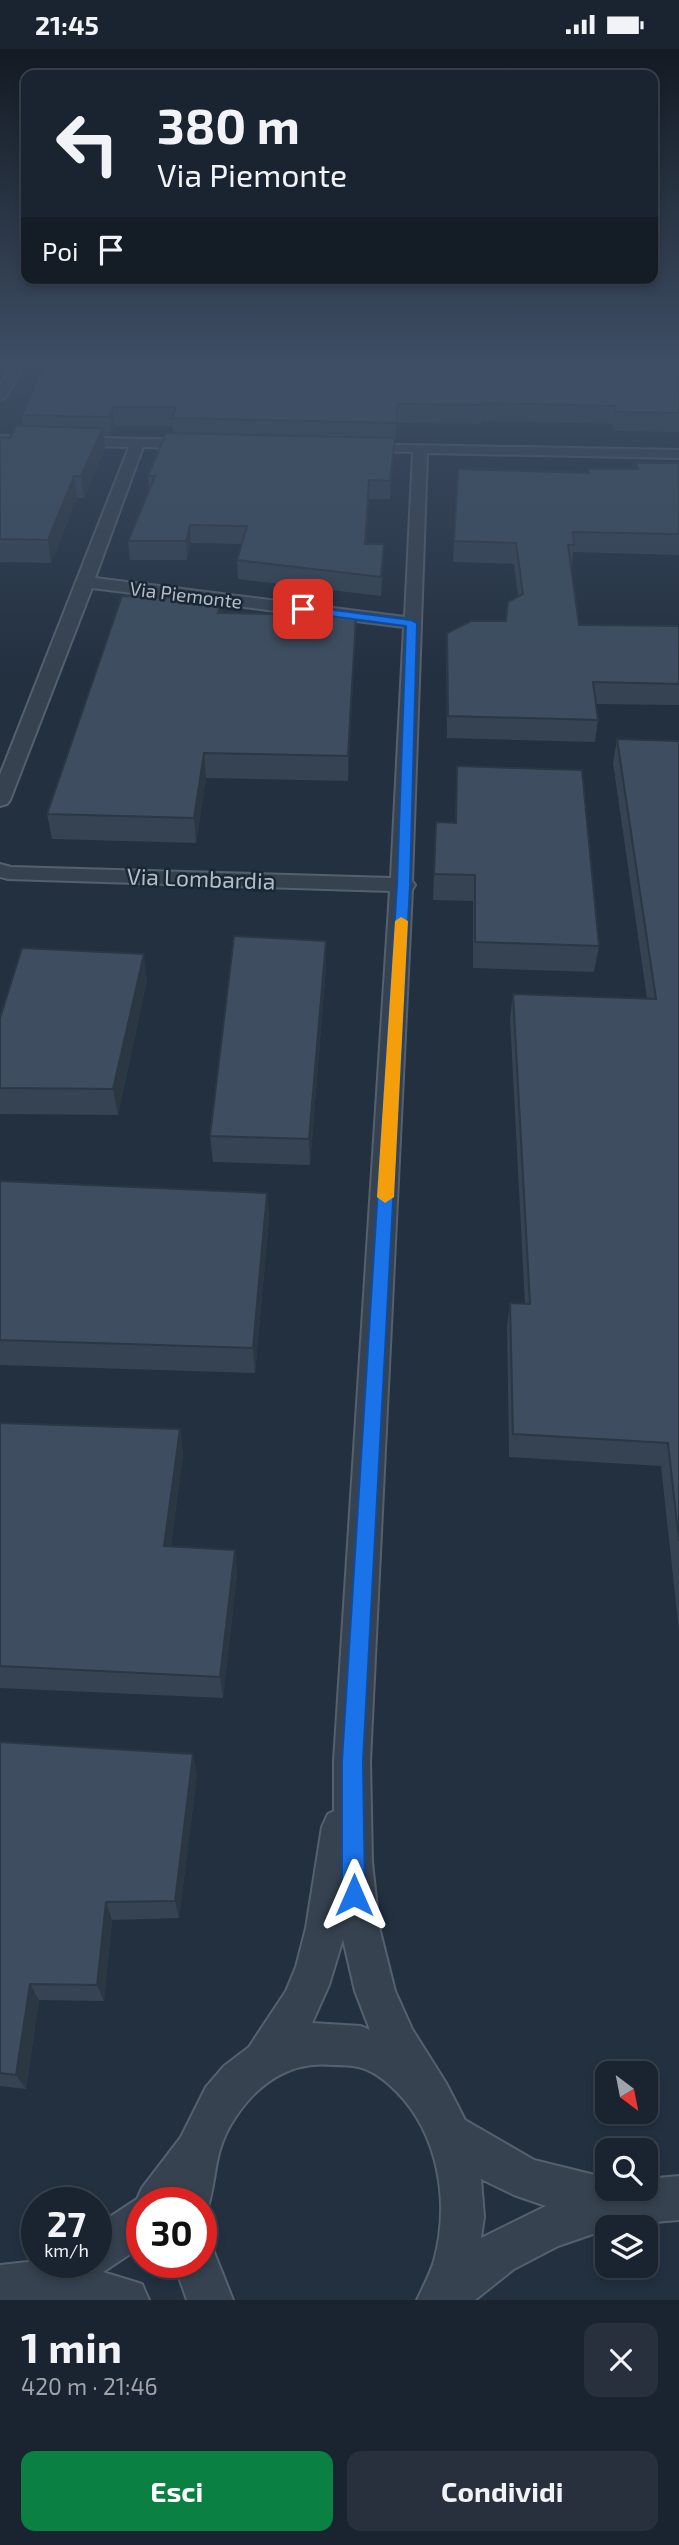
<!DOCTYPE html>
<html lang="it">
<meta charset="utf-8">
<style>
:root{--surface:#1a2430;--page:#27303c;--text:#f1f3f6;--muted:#9fa4ab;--line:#38414c;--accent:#0b8043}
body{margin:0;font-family:"Exo 2",sans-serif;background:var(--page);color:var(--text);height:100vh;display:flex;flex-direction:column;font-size:26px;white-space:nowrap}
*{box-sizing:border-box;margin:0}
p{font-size:23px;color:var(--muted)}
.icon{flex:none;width:38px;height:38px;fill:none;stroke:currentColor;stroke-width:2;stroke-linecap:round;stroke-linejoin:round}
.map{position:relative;height:2251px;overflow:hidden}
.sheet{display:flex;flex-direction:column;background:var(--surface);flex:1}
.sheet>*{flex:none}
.guide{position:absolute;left:21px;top:21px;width:637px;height:214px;border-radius:14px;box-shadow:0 4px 10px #0003,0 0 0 2px var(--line);background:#1a2430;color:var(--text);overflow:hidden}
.needle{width:46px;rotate:148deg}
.fabs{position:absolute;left:595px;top:2012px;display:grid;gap:14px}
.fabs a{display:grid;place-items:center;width:63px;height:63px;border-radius:14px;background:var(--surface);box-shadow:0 4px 10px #0003,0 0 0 2px var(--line);font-size:35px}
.speed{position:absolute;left:21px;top:2138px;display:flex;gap:14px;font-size:35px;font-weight:700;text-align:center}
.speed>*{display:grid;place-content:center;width:91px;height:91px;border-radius:50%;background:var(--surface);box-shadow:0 4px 10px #0003,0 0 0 2px var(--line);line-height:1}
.speed small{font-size:18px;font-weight:400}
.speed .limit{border:10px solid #d22;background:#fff;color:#111}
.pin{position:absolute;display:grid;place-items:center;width:60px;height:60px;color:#fff;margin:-30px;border-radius:14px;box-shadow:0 4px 10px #0006}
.me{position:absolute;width:77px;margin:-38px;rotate:0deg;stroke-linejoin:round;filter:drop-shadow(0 0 5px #0008)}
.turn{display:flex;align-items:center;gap:24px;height:147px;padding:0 21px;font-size:32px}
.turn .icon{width:91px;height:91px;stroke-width:2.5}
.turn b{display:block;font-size:49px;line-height:60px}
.then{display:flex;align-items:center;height:66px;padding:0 21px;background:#0003;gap:14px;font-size:26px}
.round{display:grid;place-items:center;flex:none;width:74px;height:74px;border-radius:14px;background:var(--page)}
.head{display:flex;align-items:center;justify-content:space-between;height:119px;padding:0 21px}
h1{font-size:42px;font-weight:700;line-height:52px}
.primary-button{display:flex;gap:14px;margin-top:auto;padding:14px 21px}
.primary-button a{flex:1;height:80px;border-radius:14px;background:var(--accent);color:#fff;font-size:28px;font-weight:700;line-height:80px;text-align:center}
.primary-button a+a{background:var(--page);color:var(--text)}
.status{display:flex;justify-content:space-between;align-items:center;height:49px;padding:0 35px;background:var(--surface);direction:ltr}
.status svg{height:19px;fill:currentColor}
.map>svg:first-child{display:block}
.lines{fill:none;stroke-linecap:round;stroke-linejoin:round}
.minor-casing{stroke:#54606e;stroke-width:4}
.minor{fill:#364250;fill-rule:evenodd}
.wall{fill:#354353}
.shaded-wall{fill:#2b3743}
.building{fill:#3e4e60;stroke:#2b3743;stroke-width:2}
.route{fill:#1a73e8;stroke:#114b97;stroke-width:2}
.slow{fill:#f59e0b}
.labels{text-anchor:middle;stroke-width:5;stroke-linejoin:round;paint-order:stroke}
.far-street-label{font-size:19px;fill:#b2bdcb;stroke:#1b2735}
.street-label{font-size:23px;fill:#b2bdcb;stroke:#1b2735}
</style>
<div class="status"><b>21:45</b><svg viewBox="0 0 49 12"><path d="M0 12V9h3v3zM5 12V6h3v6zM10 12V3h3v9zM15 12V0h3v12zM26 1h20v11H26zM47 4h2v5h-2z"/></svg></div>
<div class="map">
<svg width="679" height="2251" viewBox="0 0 679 2251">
<rect width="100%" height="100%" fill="#223040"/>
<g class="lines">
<g class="minor-casing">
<g id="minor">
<path d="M15 313H27L5 349 0 350V336Z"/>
<path d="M0 387 198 391 205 395 198 399 143 398 95 529 405 568 413 403 359 402 354 401V395L679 401V409L427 404 412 832 415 836 412 841 370 1712 372 1813 379 1878 395 1942 412 1980 446 2034 465 2071 534 2111 607 2129V2140H646V2130L679 2127V2171L619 2176 558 2197 514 2220 475 2251H417C423 2238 430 2225 434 2212 450 2154 439 2086 397 2043 386 2032 373 2021 358 2018 349 2016 340 2016 331 2016 290 2012 257 2035 235 2069 210 2106 219 2134 204 2169L201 2171V2154H142V2197L103 2223 142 2235 149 2251H0V2216L37 2212 96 2214V2177L137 2150 142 2139 181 2088 206 2038 224 2017 249 1998 286 1942 296 1918 306 1879 322 1778 328 1765 334 1762V1712L390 842 8 830 0 828V815L11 818 391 829 404 578 92 539 10 751 7 755 0 757V726L129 398 0 395ZM343 1890 355 1942 370 1981 361 1977 312 1974 329 1936ZM481 2130 514 2146 546 2157 481 2189 484 2168Z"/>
<path d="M201 2194 212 2198 233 2251H187L174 2214H201Z"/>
</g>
</g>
<use href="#minor" class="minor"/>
</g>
<g class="wall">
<path d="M679 313V383L614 382 613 375 481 372V375L397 374 395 393H394L390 450H369L366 495 383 514 381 547 238 530 237 511 242 495 191 494 187 511H130L128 492 149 441 148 427 173 384 172 377H115L111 387H104L105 400 84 449H77L51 514 0 513V389H10L23 377 22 366Z"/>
<path d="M636 414H679V506L573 503 572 517H571L579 576 679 577V656L596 655 598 671 595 693 447 689 446 606 447 584 506 572 518 547 514 515 453 513 458 420 588 423V420H635Z"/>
<path d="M222 550 223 564 356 567 355 591 348 732 206 729 196 794 52 790 47 765Z"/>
<path d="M617 690 679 692V1582L661 1417 509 1408 507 1278 510 1254 525 1255 510 969 513 945 647 949 613 714Z"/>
<path d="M457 717 599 897 594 923 473 919V852L433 851 436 773 455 774Z"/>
<path d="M326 892V918L310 1116 213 1113 210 1087Z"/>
<path d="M147 931 118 1066 0 1065V969Z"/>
<path d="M0 1132 267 1144 269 1170 255 1324 0 1316Z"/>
<path d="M0 1374 180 1380 183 1405 171 1497 235 1501 237 1524 223 1649 0 1639Z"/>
<path d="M0 1693 197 1725 179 1869 112 1871 104 1952 39 1951 26 2040 0 2037Z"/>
</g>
<g class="shaded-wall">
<path d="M398 355 397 374 395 393 396 374Z"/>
<path d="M113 358 115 377 111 387 109 368Z"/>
<path d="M103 379 105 400 84 449 81 427Z"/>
<path d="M395 389 394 406 390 450V432Z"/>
<path d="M74 427 77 449 51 514 48 491Z"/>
<path d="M369 431V450L364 513 365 495Z"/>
<path d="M190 476 191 494 187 511 186 492Z"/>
<path d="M222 550 224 573 218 564Z"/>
<path d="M356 567 355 591 348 732V707Z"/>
<path d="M204 704 206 729 196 794 194 769Z"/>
<path d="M326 892V918L310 1116 309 1090Z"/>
<path d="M144 905 147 931 118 1066 113 1040Z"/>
<path d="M267 1144 269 1170 255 1324 253 1299Z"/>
<path d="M180 1380 183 1405 168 1520 164 1497Z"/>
<path d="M235 1501 237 1524 223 1649 220 1628Z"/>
<path d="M193 1705 197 1725 179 1869 175 1852Z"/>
<path d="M106 1853 112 1871 104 1952 97 1936Z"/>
<path d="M30 1935 39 1951 26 2040 16 2026Z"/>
</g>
<g class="building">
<path d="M46 313H679V364L616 363 615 357 482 354V356L398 355 396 374 172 369 176 358H113L109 368 22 366Z"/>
<path d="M16 377 103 379 81 427H74L48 491 0 490V389H10Z"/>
<path d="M166 384 395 389 390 432 369 431 365 495H384L381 528 237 511 247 477 190 476 186 492H128L155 427H148Z"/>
<path d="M636 414H679V485L573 483 574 496H568L579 576 679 577V635L593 633 598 671 448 667 447 584 471 572H506L508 553 523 545 516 494 454 492 458 420 589 424 588 420H638Z"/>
<path d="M122 547 222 550 218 564 356 567 348 707 204 704 194 769 47 765Z"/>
<path d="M617 690 679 692V1492L668 1394 513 1385 510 1254 530 1255 513 945 656 950Z"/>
<path d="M457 717 582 721 599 897 475 893V826L434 825 436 773 456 774Z"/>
<path d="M234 887 326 892 309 1090 210 1087Z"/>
<path d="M22 899 144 905 113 1040 0 1039V969Z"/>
<path d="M0 1132 267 1144 253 1299 0 1291Z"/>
<path d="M0 1374 180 1380 164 1497 235 1501 220 1628 0 1617Z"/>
<path d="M0 1693 193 1705 175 1852 106 1853 97 1936 30 1935 16 2026 0 2024Z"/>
</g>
<linearGradient id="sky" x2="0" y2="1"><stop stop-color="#131a23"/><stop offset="0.5" stop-color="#3e4e64"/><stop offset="1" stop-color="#3e4e64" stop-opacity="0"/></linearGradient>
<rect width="679" height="628" fill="url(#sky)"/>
<path class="route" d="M303 557 411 571 417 574 410 836 363 1712 365 1846 362 1854 354 1857 346 1854 342 1846V1712L397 836 406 577 300 563 298 560Z"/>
<path class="slow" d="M401 868 408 872 394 1148 385 1154 377 1148 395 872Z"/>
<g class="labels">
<g class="far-street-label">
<text transform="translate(186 546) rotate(7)" y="7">Via Piemonte</text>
</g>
<g class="street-label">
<text transform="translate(201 830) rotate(2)" y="8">Via Lombardia</text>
</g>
</g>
</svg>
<div class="fabs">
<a><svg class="needle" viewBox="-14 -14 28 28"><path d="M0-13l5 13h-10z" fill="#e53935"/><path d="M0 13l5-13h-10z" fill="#9fa4ab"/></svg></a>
<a><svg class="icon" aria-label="search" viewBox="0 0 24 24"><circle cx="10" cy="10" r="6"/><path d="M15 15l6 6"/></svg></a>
<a><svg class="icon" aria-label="layers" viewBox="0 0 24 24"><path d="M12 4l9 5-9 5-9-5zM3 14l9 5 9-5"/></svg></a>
</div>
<div class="speed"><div>27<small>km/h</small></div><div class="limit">30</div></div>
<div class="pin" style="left:303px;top:560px;background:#d93025"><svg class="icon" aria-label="arrive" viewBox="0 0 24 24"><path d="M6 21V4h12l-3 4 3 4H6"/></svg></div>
<svg class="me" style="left:354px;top:1846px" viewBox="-20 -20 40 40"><path d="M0-17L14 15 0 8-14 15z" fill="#1a73e8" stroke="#fff" stroke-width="4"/></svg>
<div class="guide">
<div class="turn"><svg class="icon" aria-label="left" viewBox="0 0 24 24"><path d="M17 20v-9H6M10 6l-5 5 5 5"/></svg><div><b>380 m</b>Via Piemonte</div></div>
<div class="then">Poi<svg class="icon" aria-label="arrive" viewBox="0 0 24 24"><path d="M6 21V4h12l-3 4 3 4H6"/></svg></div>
</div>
</div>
<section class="sheet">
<div class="head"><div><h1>1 min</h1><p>420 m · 21:46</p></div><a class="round"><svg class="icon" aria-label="close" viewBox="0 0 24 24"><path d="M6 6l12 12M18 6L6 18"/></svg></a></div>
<div class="primary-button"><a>Esci</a><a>Condividi</a></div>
</section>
